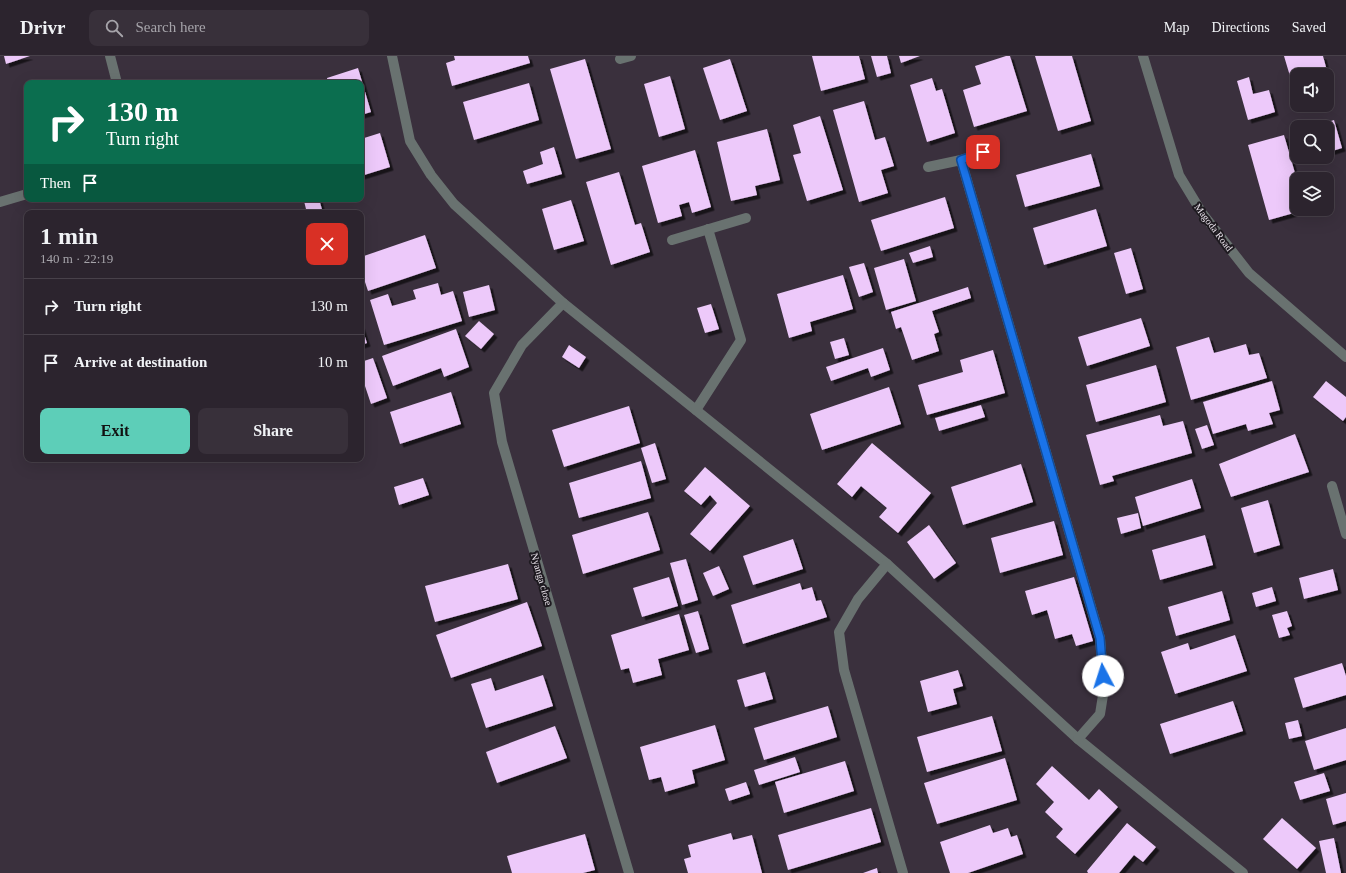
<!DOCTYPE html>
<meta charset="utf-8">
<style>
:root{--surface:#2c242e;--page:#38303a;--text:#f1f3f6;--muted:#a6a4aa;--line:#48414a;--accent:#5dceb8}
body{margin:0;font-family:Georgia,serif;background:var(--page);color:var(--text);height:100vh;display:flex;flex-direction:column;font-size:15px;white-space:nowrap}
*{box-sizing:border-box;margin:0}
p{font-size:13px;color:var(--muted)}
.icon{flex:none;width:22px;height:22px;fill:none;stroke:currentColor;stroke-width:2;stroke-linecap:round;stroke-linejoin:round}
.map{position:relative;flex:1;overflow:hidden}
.panel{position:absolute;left:24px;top:154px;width:340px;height:252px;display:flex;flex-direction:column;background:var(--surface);border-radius:8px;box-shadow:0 4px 16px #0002,0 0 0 1px var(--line)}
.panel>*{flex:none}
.top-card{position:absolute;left:24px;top:24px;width:340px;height:122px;border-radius:8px;box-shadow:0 4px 16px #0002,0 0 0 1px var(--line);background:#0b6e4f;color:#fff;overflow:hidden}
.buttons{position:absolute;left:1290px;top:12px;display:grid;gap:8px}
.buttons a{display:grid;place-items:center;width:44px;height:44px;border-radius:8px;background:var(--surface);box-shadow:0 4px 16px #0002,0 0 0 1px var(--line);font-size:20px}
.pin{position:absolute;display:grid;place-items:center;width:34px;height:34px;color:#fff;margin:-17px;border-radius:8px;box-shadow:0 2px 6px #0006}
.me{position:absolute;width:44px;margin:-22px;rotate:355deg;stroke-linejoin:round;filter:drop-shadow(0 0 3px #0008)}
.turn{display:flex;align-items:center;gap:14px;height:84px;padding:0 16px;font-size:18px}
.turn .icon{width:52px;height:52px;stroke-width:2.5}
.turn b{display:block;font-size:28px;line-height:34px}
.then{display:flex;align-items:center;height:38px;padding:0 16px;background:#0003;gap:8px;font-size:15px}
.round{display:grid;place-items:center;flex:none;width:42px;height:42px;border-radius:8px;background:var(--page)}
.summary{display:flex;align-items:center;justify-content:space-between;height:68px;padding:0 16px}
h1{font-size:24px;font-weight:700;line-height:30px}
.cta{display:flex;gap:8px;margin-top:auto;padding:8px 16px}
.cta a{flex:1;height:46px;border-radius:8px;background:var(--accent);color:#111;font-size:16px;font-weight:700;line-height:46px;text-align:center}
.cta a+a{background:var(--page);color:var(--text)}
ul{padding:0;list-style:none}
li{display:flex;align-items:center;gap:12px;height:56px;padding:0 16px;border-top:1px solid var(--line)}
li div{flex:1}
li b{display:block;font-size:15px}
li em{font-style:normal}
header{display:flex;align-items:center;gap:24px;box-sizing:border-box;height:56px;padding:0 20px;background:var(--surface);border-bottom:1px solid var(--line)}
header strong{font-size:19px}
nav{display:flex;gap:22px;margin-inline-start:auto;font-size:14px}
.search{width:280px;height:36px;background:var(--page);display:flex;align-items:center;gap:10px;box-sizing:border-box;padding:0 14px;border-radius:8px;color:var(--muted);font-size:15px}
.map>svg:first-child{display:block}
.building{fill:#edc9fa;filter:url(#shadow)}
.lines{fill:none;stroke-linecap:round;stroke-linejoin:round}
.minor{stroke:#697270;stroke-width:10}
.route-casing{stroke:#114b97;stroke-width:10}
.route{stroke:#1a73e8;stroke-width:7}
.labels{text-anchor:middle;stroke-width:4;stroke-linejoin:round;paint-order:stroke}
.street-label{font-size:10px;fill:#ece6ee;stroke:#1e1a20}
</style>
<header>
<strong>Drivr</strong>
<div class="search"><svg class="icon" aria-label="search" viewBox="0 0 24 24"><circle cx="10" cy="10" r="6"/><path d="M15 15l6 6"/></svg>Search here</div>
<nav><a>Map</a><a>Directions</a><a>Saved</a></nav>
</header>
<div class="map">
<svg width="1346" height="817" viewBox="0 0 1346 817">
<defs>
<filter id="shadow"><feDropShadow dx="3.5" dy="3.5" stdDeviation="0" flood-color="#0009"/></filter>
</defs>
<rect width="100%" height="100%" fill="#3a303d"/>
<g class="building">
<path d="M4 0H30L6 8Z"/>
<path d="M454 0H528L530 7 452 30 446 7 455 4Z"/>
<path d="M812 0H859L865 23 821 35Z"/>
<path d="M871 0H887L891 17 877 21Z"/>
<path d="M899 0H920L901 7Z"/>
<path d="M1006 0H1010L1027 55 974 71 963 34 981 28 975 10Z"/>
<path d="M1035 0H1072L1091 65 1058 75Z"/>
<path d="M1284 0H1323L1330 26 1327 27V19H1297V36L1295 37Z"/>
<path d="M585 3 611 93 576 103 550 13Z"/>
<path d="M730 3 747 55 720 64 703 12Z"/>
<path d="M358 12 371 56 361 59V27H328L327 22Z"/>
<path d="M670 20 685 73 659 81 644 28Z"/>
<path d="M1249 21 1253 38 1269 34 1275 56 1248 64 1237 25Z"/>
<path d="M932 22 936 35 942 33 955 77 927 86 910 29Z"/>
<path d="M529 27 539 64 474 84 463 46Z"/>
<path d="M864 45 875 84 885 81 894 110 881 114 888 137 859 146 833 54Z"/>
<path d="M820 60 843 134 807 145 793 99 801 97 793 69Z"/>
<path d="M1334 64 1342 92 1329 96 1327 88V71H1312Z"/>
<path d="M767 73 780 124 755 130 757 139 731 145 717 86Z"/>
<path d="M380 77 390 111 361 120V83Z"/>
<path d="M1284 79 1297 124V153H1308L1269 164 1248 89Z"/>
<path d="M554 91 562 118 527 128 523 115 543 108 540 96Z"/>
<path d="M695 94 711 151 692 157 689 146 679 149 682 160 658 167 642 110Z"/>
<path d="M1091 98 1100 130 1025 151 1016 119Z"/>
<path d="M619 116 635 169 641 167 650 196 611 209 586 126Z"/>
<path d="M945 141 954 172 881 195 871 164Z"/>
<path d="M309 143H319L323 157H307L304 145Z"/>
<path d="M571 144 584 185 554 194 542 153Z"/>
<path d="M1096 153 1107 190 1044 209 1033 172Z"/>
<path d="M425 179 436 212 368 235 361 214V201Z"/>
<path d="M930 190 933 201 913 207 909 197Z"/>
<path d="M1131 192 1143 233 1126 238 1114 197Z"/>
<path d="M904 203 916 245 886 254 874 212Z"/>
<path d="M864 207 873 236 859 241 849 211Z"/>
<path d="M843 219 853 253 810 266 812 275 789 282 777 238Z"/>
<path d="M438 227 441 239 453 235 462 265 384 289 370 244 388 238 392 250 416 243 413 234Z"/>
<path d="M489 229 495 254 469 261 463 236Z"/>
<path d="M968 231 971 242 932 255 939 276 934 278 939 295 912 304 901 271 896 273 891 256Z"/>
<path d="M711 248 719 273 705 277 697 252Z"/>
<path d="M1141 262 1150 290 1087 310 1078 281Z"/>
<path d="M479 265 494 278 481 293 465 280Z"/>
<path d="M361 269 367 287 361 289Z"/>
<path d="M456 273 469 311 444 321 441 312 393 330 382 300Z"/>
<path d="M1209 281 1214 297 1246 288 1249 299 1259 297 1267 322 1191 344 1176 291Z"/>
<path d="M844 282 849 299 835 303 830 286Z"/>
<path d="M569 289 586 301 579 312 562 301Z"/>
<path d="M883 292 890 314 871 321 868 312 831 325 826 311Z"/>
<path d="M993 294 1005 337 927 359 918 329 963 316 960 304Z"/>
<path d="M373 302 387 342 371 348 361 318V306Z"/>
<path d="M1156 309 1166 346 1096 366 1086 329Z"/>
<path d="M1272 325 1280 354 1269 357 1273 368 1248 375 1246 368 1213 378 1203 346Z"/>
<path d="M1326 325 1346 341V361L1343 365 1313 341Z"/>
<path d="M889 331 901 368 822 394 810 358Z"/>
<path d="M451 336 461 368 400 388 390 356Z"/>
<path d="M981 349 985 361 939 375 935 362Z"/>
<path d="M629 350 640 387 564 411 552 374Z"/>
<path d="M1160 359 1163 370 1183 365 1192 397 1112 420 1114 425 1100 429 1086 379Z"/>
<path d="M1207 369 1214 389 1202 393 1195 373Z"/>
<path d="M1295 378 1309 416 1231 441 1219 408Z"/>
<path d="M655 387 666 423 652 427 641 392Z"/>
<path d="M872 387 931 437 898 477 879 461 887 452 861 430 852 441 837 428Z"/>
<path d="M641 405 651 442 579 462 569 427Z"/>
<path d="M1021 408 1033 446 963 469 951 431Z"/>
<path d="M705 411 750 450 710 495 690 478 717 447 710 439 701 449 684 435Z"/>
<path d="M423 422 429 439 399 449 394 431Z"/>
<path d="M1192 423 1201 452 1143 470 1135 441Z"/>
<path d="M1268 444 1280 489 1254 497 1241 452Z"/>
<path d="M648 456 660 494 583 518 572 479Z"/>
<path d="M1138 457 1141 472 1121 478 1117 462Z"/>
<path d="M1054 465 1063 499 1000 517 991 482Z"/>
<path d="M929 469 956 507 934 523 907 486Z"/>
<path d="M1205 479 1213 509 1160 524 1152 494Z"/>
<path d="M793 483 803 513 753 529 743 500Z"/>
<path d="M686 503 698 544 682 549 670 507Z"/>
<path d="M508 508 518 543 435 566 425 530Z"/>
<path d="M719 510 729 533 713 540 703 517Z"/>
<path d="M1333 513 1338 534 1304 543 1299 522Z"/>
<path d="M669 521 678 550 642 561 633 532Z"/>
<path d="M1074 521 1093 585 1076 590 1072 578 1055 583 1047 554 1032 559 1025 535Z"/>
<path d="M800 527 802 534 812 531 816 545 821 544 827 561 743 588 731 549Z"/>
<path d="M1272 531 1276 545 1256 551 1252 537Z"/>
<path d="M1222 535 1230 564 1176 580 1168 551Z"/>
<path d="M527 546 542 590 451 622 436 579Z"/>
<path d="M698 555 709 593 696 597 684 559Z"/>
<path d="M1287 555 1292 570 1287 572 1290 579 1279 582 1272 559Z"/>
<path d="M679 558 689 594 658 603 662 619 633 627 629 612 621 614 611 579Z"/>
<path d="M1235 579 1247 615 1175 638 1161 596 1188 587 1190 594Z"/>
<path d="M1342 607 1346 620V639L1303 652 1294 622Z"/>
<path d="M958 614 963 630 953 633 957 648 928 656 920 625Z"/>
<path d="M765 616 773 643 745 651 737 624Z"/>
<path d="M543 619 553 650 486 672 471 628 491 622 495 635Z"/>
<path d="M1233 645 1243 675 1170 698 1160 668Z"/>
<path d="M828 650 837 681 764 704 754 672Z"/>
<path d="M992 660 1002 695 927 716 917 681Z"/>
<path d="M1298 664 1302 680 1289 683 1285 667Z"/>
<path d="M715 669 725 704 692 714 695 727 665 736 661 721 649 724 640 691Z"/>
<path d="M555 670 567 702 497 727 486 696Z"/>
<path d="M1346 672V704L1314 714 1305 685Z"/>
<path d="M795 701 800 716 759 729 754 714Z"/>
<path d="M1005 702 1017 744 937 768 924 727Z"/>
<path d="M845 705 854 735 784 757 775 726Z"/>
<path d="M1052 710 1089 744 1099 733 1118 751 1075 798 1056 781 1063 773 1045 756 1054 746 1036 728Z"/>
<path d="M1324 717 1330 735 1300 744 1294 726Z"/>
<path d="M746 726 750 738 729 745 725 733Z"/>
<path d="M1346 737V765L1333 769 1326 743Z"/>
<path d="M871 752 881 786 788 814 778 779Z"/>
<path d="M1282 762 1316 792 1297 813 1263 783Z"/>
<path d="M1127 767 1156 791 1143 806 1134 799 1119 817H1088L1087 815Z"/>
<path d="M990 769 993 777 1008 772 1011 781 1017 779 1023 798 968 817H950L940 786Z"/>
<path d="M731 777 733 784 752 779 762 817H688L684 803 691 801 688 789Z"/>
<path d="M585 778 595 814 583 817H512L507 800Z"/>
<path d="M1334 782 1341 817H1326L1319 785Z"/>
<path d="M877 812 878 817H863Z"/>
</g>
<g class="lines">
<g class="minor">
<path d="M110 0 117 27"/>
<path d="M392 0 410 85 431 119 454 148 563 247 887 508 1078 683 1243 817"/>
<path d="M1143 0 1179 119 1202 157 1249 217 1346 301"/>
<path d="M620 3 631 0"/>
<path d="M961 104 1100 582 1104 633 1100 658 1078 683"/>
<path d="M928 111 961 104 994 93"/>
<path d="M0 146 27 138"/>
<path d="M672 184 746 162"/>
<path d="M563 247 522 289 494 337 502 386 629 817"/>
<path d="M696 354 741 284 708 173"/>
<path d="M1332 430 1346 478"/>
<path d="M887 508 858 543 839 576 844 614 903 817"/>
</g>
</g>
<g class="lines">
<g class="route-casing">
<path id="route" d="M983 96 961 104 1100 582 1103 620"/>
</g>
<use href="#route" class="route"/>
</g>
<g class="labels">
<g class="street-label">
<text transform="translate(1214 171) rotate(53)" y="4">Magoda Road</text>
<text transform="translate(542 523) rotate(74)" y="4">Nyanga close</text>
</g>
</g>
</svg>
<div class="buttons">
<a><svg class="icon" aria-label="sound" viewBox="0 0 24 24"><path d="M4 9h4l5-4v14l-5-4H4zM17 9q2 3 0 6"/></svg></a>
<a><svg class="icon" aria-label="search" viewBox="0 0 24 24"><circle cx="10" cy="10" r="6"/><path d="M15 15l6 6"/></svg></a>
<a><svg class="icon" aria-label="layers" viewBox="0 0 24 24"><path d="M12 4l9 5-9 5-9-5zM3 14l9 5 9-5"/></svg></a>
</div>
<div class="pin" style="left:983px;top:96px;background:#d93025"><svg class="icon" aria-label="arrive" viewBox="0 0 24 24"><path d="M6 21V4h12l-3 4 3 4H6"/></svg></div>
<svg class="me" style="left:1103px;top:620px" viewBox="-20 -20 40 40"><circle r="19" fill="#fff"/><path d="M0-13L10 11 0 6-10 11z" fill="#1a73e8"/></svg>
<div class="top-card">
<div class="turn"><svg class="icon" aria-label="right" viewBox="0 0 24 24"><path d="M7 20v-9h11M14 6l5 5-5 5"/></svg><div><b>130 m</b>Turn right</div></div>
<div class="then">Then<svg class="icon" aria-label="arrive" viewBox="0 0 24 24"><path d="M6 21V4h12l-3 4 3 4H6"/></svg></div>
</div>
<section class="panel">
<div class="summary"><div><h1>1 min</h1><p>140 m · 22:19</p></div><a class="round" style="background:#d93025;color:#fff"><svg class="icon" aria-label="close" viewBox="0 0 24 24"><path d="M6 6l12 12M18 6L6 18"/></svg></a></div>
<ul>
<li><svg class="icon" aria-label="right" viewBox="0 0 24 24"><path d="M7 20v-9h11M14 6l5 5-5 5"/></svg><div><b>Turn right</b></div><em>130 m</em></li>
<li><svg class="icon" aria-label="arrive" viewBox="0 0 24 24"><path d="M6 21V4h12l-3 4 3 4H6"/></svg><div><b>Arrive at destination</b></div><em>10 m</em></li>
</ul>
<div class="cta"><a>Exit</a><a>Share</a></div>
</section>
</div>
